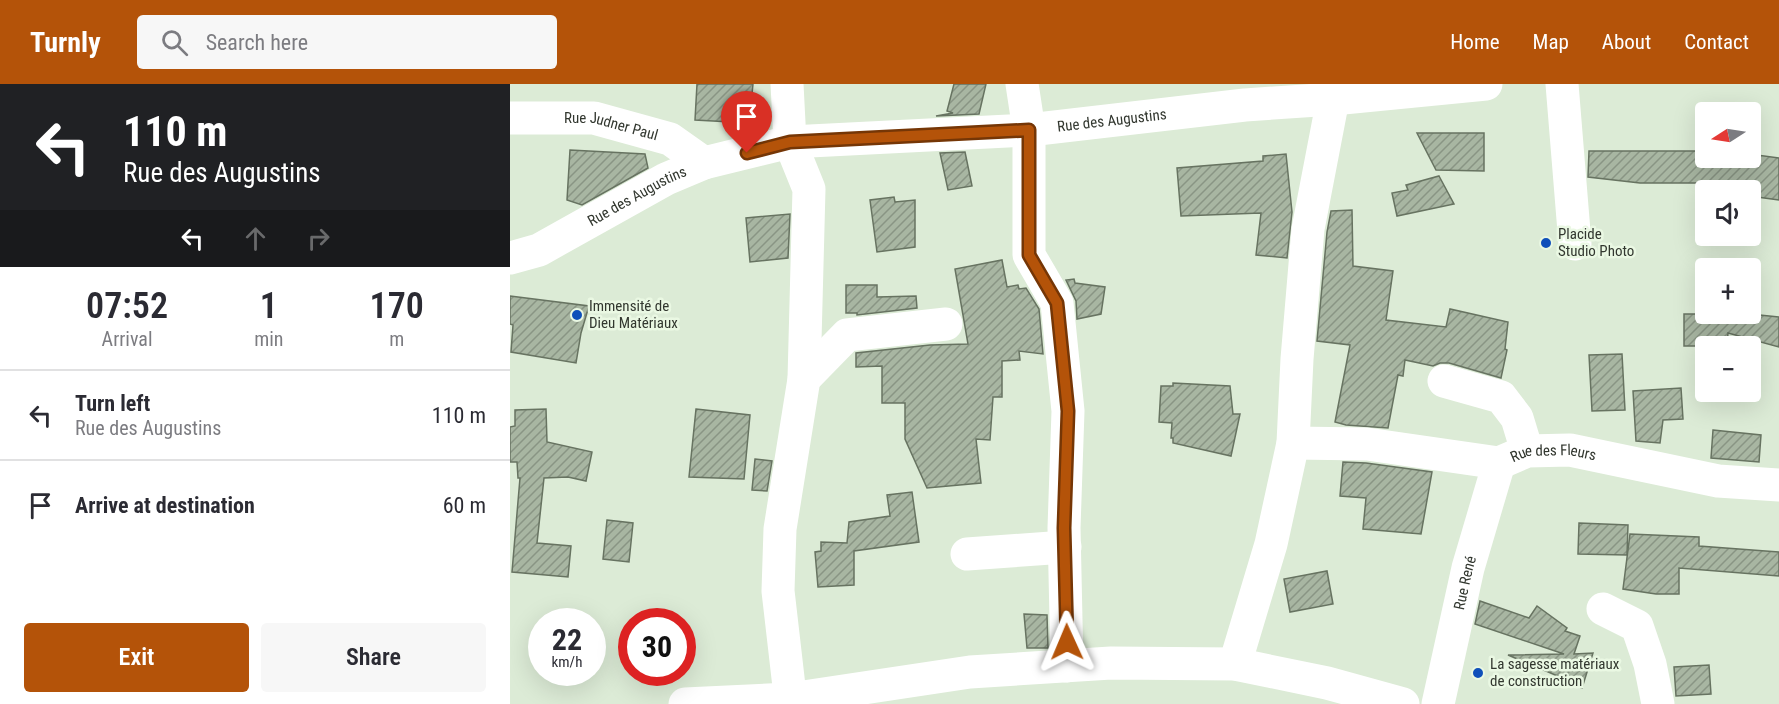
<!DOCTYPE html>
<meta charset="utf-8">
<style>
:root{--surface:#fff;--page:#f7f7f7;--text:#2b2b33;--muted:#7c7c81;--line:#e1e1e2;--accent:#b45309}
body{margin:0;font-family:"Roboto Condensed",sans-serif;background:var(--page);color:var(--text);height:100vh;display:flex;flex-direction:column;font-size:22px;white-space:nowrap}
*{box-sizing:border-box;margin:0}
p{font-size:20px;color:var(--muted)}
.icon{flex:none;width:33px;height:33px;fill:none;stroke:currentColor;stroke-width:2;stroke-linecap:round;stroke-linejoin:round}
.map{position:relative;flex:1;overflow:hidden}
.drawer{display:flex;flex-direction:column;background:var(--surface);width:510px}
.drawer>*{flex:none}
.banner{background:#202124;color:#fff;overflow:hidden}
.needle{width:39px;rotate:258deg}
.buttons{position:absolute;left:1185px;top:18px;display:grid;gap:12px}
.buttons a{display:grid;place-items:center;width:66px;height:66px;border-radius:6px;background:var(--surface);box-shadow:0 6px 24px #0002;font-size:30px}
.speed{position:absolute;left:18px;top:524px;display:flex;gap:12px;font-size:30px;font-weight:700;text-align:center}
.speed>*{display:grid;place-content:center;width:78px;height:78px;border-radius:50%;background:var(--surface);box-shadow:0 6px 24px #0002;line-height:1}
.speed small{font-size:15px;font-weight:400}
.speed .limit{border:9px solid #d22;background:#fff;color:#111}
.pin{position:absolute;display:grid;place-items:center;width:51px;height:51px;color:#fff;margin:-62px -26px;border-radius:50% 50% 50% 0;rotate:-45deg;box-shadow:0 0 6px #0007}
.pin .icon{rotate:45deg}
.me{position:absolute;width:66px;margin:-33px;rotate:359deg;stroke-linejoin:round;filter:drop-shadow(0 0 4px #0008)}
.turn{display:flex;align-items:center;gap:21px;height:126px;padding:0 24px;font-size:27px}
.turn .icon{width:78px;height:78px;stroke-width:2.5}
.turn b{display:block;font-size:42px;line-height:51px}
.lanes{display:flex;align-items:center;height:57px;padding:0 24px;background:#0003;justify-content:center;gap:30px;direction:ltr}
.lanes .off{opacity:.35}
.eta{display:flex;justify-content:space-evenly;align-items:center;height:102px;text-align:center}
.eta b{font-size:36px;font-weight:600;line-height:42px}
.primary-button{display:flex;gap:12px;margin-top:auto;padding:12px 24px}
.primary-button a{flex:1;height:69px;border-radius:6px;background:var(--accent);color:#fff;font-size:24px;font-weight:600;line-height:69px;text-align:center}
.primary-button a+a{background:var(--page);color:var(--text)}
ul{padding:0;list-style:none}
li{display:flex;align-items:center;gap:18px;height:90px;padding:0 24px;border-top:2px solid var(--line)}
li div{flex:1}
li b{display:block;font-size:22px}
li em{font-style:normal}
header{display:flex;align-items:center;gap:36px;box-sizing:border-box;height:84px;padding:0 30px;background:var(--accent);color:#fff}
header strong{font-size:28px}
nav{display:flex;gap:33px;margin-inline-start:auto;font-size:21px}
.search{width:420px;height:54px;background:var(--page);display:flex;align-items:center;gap:15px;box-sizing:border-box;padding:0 21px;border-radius:6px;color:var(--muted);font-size:22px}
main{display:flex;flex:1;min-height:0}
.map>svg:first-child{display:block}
.building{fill:url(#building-hatch);stroke:#677361;stroke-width:1.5}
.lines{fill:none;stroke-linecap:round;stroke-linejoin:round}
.minor{stroke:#fff;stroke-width:33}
.route-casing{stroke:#753606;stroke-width:15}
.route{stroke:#b45309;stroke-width:10}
.poi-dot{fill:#0f4fba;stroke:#eaf8e3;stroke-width:2}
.labels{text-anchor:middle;stroke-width:5;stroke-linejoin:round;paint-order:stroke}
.street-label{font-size:15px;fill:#32372f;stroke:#eaf8e3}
.poi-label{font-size:15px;fill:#32372f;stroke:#eaf8e3;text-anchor:start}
</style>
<header>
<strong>Turnly</strong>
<div class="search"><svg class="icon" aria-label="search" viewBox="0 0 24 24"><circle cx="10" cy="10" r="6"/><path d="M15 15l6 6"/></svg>Search here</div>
<nav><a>Home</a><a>Map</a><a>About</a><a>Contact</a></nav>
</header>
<main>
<section class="drawer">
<div class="banner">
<div class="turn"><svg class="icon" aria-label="left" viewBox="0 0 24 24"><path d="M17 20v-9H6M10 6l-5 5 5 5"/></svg><div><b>110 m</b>Rue des Augustins</div></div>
<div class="lanes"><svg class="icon" aria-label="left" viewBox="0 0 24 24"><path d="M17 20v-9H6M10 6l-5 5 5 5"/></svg><svg class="icon off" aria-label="ahead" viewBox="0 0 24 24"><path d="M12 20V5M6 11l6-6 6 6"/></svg><svg class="icon off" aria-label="right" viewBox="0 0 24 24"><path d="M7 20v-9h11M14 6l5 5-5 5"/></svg></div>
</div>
<div class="eta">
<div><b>07:52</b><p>Arrival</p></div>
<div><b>1</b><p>min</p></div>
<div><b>170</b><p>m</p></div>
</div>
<ul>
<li><svg class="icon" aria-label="left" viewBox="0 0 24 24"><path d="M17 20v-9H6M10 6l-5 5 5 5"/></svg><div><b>Turn left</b><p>Rue des Augustins</p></div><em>110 m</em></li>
<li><svg class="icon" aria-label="arrive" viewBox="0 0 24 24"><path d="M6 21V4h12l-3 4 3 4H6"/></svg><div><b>Arrive at destination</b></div><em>60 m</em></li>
</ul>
<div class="primary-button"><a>Exit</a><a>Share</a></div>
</section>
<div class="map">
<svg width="1269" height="620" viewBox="0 0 1269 620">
<defs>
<pattern id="building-hatch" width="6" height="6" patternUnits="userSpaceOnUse" patternTransform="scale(1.5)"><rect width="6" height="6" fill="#a8b6a2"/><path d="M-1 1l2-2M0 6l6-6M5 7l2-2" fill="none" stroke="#899584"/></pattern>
</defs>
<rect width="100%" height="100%" fill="#dcebd6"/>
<g class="building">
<path d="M187 0H243L239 39 185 36Z"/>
<path d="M444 0H476L469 30 426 32 443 29 437 27Z"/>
<path d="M907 49H974V87L926 86Z"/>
<path d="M60 66 135 70 138 84 72 121 57 116Z"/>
<path d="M1079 67H1186L1196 69V74H1219L1240 78V70L1269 74V116L1240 112V106H1186L1187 99H1130L1078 93Z"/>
<path d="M455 68 462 102 438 106 430 69Z"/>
<path d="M776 70 782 128 777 174 746 171 751 129 671 132 667 84 753 77V72Z"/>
<path d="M929 92 944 120 887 132 882 109 898 106 896 101Z"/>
<path d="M384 113 385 118 405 116V163L367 168 360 116Z"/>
<path d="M842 126 843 182 883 187 876 236 936 243 940 225 998 238 995 265 997 266 991 294 939 279H930L923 282 895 276 893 292 888 291 878 344 836 341 825 338 840 261 807 257 817 148 821 127Z"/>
<path d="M280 130 278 174 240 178 236 134Z"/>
<path d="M492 176 497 203 508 201 509 205 516 204 529 225 533 270 509 267 510 276 492 277V313H483L480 356 466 355 471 399 417 404 395 355V319H372V282L346 283V269L420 261 458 260 445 185Z"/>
<path d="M564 195 565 199 595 203 591 230 567 235 566 217 556 196Z"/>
<path d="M336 201H367V213L406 212 407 224 347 231V229H336Z"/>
<path d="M0 212 79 222 71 249 66 279 1 268 3 241 0 240Z"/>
<path d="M1174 230H1240L1269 233V263L1218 249 1217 262H1174Z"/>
<path d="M1112 270 1115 326 1082 327 1079 271Z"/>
<path d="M663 299 720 302 723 330H730L721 372 663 359V354H661L662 339 649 338 651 302H663Z"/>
<path d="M1171 304 1173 335 1153 336 1150 359 1126 357 1123 307Z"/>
<path d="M36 325 37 358 82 368 76 397 58 393 34 394 27 459 61 462 58 493 2 488 10 394H8L7 378H0V343L5 342V326Z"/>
<path d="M186 325 240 331 234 395 179 393Z"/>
<path d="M1203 346 1251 351 1249 378 1201 374Z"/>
<path d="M245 375 262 377 257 407 242 406Z"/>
<path d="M833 378 856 379 922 388 911 450 853 445 856 414 830 412Z"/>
<path d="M402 408 409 458 344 467V501L308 503 305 468 311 467V458L337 459 339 438 380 432 377 411Z"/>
<path d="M97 436 123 439 119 478 93 475Z"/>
<path d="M1069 439 1118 441 1117 471 1068 470Z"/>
<path d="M1120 450 1189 453V462L1269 468V492L1169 484V510H1146L1113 505Z"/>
<path d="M817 487 823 520 780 528 774 495Z"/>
<path d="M970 517 1019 534 1027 522 1057 544 1055 547 1070 552 1064 570 1083 569 1072 604 1049 596 1050 593 998 571 1054 570 965 540Z"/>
<path d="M514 530 537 531 538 564H517Z"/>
<path d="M1199 581 1201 610 1166 612 1164 583Z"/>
</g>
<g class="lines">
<g class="minor">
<path d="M277 0 280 58 299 105 294 295 270 445 268 507 281 620"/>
<path d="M512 0 519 46V171L547 219 558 327 554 444 557 582"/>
<path d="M1052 0 1065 160"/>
<path id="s1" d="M0 34H84L160 55 194 79"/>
<path id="s2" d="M0 174 29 166 156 95 194 79 280 58 519 46 735 21 823 15 976 0"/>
<path d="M294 295 337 251 436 240"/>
<path d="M934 297 991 313 1007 334 1017 367"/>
<path id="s3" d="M783 359 857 360 989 379 1017 367 1060 366 1208 397 1269 401"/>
<path d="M457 470 555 463"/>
<path d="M1093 525 1127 542 1140 580 1148 620"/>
<path d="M725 580 761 460 783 359 787 275 798 145 823 15"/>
<path d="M175 620 280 615 460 588 601 579 725 580 817 599 893 620"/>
<path id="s4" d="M928 620 958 484 989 379"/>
</g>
</g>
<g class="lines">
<g class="route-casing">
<path id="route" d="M237 69 280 58 519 46V171L547 219 558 327 554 444 557 558"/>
</g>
<use href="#route" class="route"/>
</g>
<g class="poi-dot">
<circle cx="1036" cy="159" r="6"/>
<circle cx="67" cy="231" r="6"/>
<circle cx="968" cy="589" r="6"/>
</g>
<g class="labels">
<g class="street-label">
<text dy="5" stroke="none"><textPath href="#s2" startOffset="628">Rue des Augustins</textPath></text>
<text dy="5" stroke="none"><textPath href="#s1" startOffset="102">Rue Judner Paul</textPath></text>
<text dy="5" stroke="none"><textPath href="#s2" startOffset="142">Rue des Augustins</textPath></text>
<text dy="5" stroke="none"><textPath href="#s3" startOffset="264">Rue des Fleurs</textPath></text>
<text dy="5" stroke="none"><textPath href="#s4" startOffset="124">Rue René</textPath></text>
</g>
<g class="poi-label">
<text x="1048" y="155">Placide<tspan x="1048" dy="17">Studio Photo</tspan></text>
<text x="79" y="227">Immensité de<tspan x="79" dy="17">Dieu Matériaux</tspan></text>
<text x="980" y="585">La sagesse matériaux<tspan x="980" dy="17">de construction</tspan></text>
</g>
</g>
</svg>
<div class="buttons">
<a><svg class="needle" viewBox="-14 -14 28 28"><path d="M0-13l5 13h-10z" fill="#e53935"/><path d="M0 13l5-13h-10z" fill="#7c7c81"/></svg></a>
<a><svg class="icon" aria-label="sound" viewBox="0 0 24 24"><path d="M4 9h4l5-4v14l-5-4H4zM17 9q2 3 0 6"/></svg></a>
<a>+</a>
<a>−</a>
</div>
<div class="speed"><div>22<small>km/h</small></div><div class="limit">30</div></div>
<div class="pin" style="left:237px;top:69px;background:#d93025"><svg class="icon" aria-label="arrive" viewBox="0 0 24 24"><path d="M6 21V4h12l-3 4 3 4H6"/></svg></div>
<svg class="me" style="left:557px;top:558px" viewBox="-20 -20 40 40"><path d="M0-17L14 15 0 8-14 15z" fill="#b45309" stroke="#fff" stroke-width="4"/></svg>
</div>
</main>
